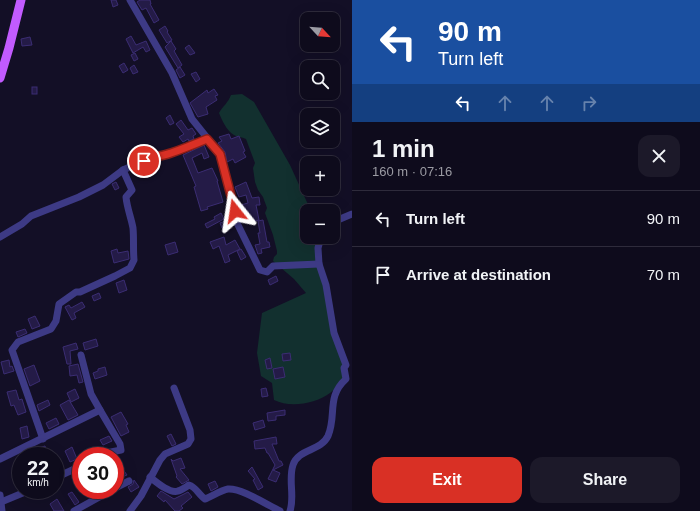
<!DOCTYPE html>
<meta charset="utf-8">
<style>
:root{--surface:#0e0b1c;--page:#1c1929;--text:#f1f3f6;--muted:#9b9ba3;--line:#2e2b3b;--accent:#d93025}
body{margin:0;font-family:Helvetica,sans-serif;background:var(--page);color:var(--text);height:100vh;display:flex;flex-direction:column;font-size:15px;white-space:nowrap}
*{box-sizing:border-box;margin:0}
p{font-size:13px;color:var(--muted)}
.icon{flex:none;width:22px;height:22px;fill:none;stroke:currentColor;stroke-width:2;stroke-linecap:round;stroke-linejoin:round}
.map{position:relative;flex:1;overflow:hidden}
.sheet{display:flex;flex-direction:column;background:var(--surface);width:348px}
.sheet>*{flex:none}
.banner{background:#1a4fa0;color:#fff;overflow:hidden}
.needle{width:26px;rotate:116deg}
.fabs{position:absolute;left:300px;top:12px;display:grid;gap:8px}
.fabs a{display:grid;place-items:center;width:40px;height:40px;border-radius:8px;background:var(--surface);box-shadow:0 4px 16px #0002,0 0 0 1px var(--line);font-size:20px}
.speed{position:absolute;left:12px;top:447px;display:flex;gap:8px;font-size:20px;font-weight:700;text-align:center}
.speed>*{display:grid;place-content:center;width:52px;height:52px;border-radius:50%;background:var(--surface);box-shadow:0 4px 16px #0002,0 0 0 1px var(--line);line-height:1}
.speed small{font-size:10px;font-weight:400}
.speed .limit{border:6px solid #d22;background:#fff;color:#111}
.pin{position:absolute;display:grid;place-items:center;width:34px;height:34px;color:#fff;margin:-17px;border:2px solid #fff;border-radius:50%;box-shadow:0 1px 4px #0007}
.me{position:absolute;width:44px;margin:-22px;rotate:345deg;stroke-linejoin:round;filter:drop-shadow(0 0 3px #0008)}
.turn{display:flex;align-items:center;gap:14px;height:84px;padding:0 20px;font-size:18px}
.turn .icon{width:52px;height:52px;stroke-width:2.5}
.turn b{display:block;font-size:28px;line-height:34px}
.lanes{display:flex;align-items:center;height:38px;padding:0 20px;background:#0003;justify-content:center;gap:20px;direction:ltr}
.lanes .off{opacity:.35}
.round{display:grid;place-items:center;flex:none;width:42px;height:42px;border-radius:12px;background:var(--page)}
.head{display:flex;align-items:center;justify-content:space-between;height:68px;padding:0 20px}
h1{font-size:24px;font-weight:700;line-height:30px}
.action{display:flex;gap:8px;margin-top:auto;padding:8px 20px}
.action a{flex:1;height:46px;border-radius:12px;background:var(--accent);color:#fff;font-size:16px;font-weight:700;line-height:46px;text-align:center}
.action a+a{background:var(--page);color:var(--text)}
ul{padding:0;list-style:none}
li{display:flex;align-items:center;gap:12px;height:56px;padding:0 20px;border-top:1px solid var(--line)}
li div{flex:1}
li b{display:block;font-size:15px}
li em{font-style:normal}
main{display:flex;flex:1;min-height:0}
.map>svg:first-child{display:block}
.green{fill:#12302f}
.building{fill:#241b47;stroke:#3b2d73}
.lines{fill:none;stroke-linecap:round;stroke-linejoin:round}
.minor{stroke:#3d3a85;stroke-width:7}
.major{stroke:#c25bff;stroke-width:9}
.route-casing{stroke:#8d1f18;stroke-width:10}
.route{stroke:#d93025;stroke-width:7}
</style>
<main>
<div class="map">
<svg width="352" height="511" viewBox="0 0 352 511">
<rect width="100%" height="100%" fill="#130f26"/>
<path class="green" d="M242 94 254 102 290 165 311 211H307V237H319L316 249 345 365 344 377C338 382 336 389 330 393 315 404 290 408 274 400L272 383 261 376 257 353 262 313 306 293 294 279 273 261 274 257 277 254V251L273 235 265 213 267 208 263 197 258 190 255 182 253 168 255 163 246 139C242 137 237 137 234 135 226 130 222 120 219 113 223 106 228 103 231 95Z"/>
<g class="building">
<path d="M111 0H116L118 5 113 7Z"/>
<path d="M140 0H150L151 4H150L159 20 154 23 146 8 142 10 137 2Z"/>
<path d="M165 26 168 31 167 32 172 40 167 43 159 30Z"/>
<path d="M131 36 136 45 146 41 150 50 146 52 143 47 133 53 126 39Z"/>
<path d="M30 37 32 45 22 46 21 39Z"/>
<path d="M171 41 176 49 174 51 182 65 178 68 165 47Z"/>
<path d="M189 45 195 53 190 55 185 48Z"/>
<path d="M135 53 138 59 134 61 131 55Z"/>
<path d="M124 63 128 70 123 73 119 66Z"/>
<path d="M134 65 138 72 133 74 130 68Z"/>
<path d="M180 67 185 75 180 78 176 70Z"/>
<path d="M196 72 200 79 196 82 191 74Z"/>
<rect x="32" y="87" width="5" height="7"/>
<path d="M214 89 218 95 215 96 217 100 206 107 208 114 198 117 190 103 207 90 208 93Z"/>
<path d="M170 115 174 123 170 125 166 118Z"/>
<path d="M181 120 188 130 192 128 196 134 193 136 194 139 189 141 188 139 183 142 179 137 184 134 176 124Z"/>
<path d="M229 134 231 139 239 136 245 151 243 152 246 157 235 163 233 159 227 162 225 152 218 143 222 141 219 137Z"/>
<path d="M204 145 209 157 204 159 202 153 192 158 198 173 212 168 218 181H217L223 202 207 207 208 209 201 211 194 187 196 186 183 155Z"/>
<path d="M116 182 119 188 115 190 112 184Z"/>
<path d="M246 182 252 198 259 197 260 205H256L259 220 247 223 246 216 241 217 239 209H242L241 205 248 203 246 195 239 197 235 187Z"/>
<path d="M221 213 224 219 207 228 205 224 215 219 214 217Z"/>
<path d="M228 220 230 225 222 228 220 223Z"/>
<path d="M263 220 267 242H269L270 247 261 249 262 253 258 254 255 245 260 244 258 233H260L258 221Z"/>
<path d="M224 237 226 245 235 240 240 249 228 255 230 261 225 263 219 246 213 249 210 242Z"/>
<path d="M175 242 178 252 168 255 165 245Z"/>
<path d="M117 249 118 253 128 251 129 259 114 263 111 251Z"/>
<path d="M241 249 246 257 241 260 237 251Z"/>
<path d="M276 276 278 281 270 285 268 280Z"/>
<path d="M124 280 127 290 119 293 116 283Z"/>
<path d="M99 293 101 298 94 301 92 296Z"/>
<path d="M82 302 85 307 74 313 76 318 72 320 65 307 69 305 71 308Z"/>
<path d="M35 316 40 326 32 329 28 319Z"/>
<path d="M25 329 27 333 18 337 16 332Z"/>
<path d="M96 339 98 346 85 350 83 343Z"/>
<path d="M76 343 78 349 70 351 71 364H67L63 347Z"/>
<path d="M290 353 291 360 283 361 282 354Z"/>
<path d="M270 358 272 368 267 369 265 360Z"/>
<path d="M9 360 10 367 12 366 14 371 4 374 1 362Z"/>
<path d="M78 364 83 382 79 383 77 375 70 376 69 366Z"/>
<path d="M34 365 40 381 30 386 24 369Z"/>
<path d="M105 367 107 375 95 379 93 373 98 371V369Z"/>
<path d="M283 367 285 377 275 379 273 369Z"/>
<path d="M266 388 268 396 262 397 261 389Z"/>
<path d="M75 389 79 398 71 402 67 393Z"/>
<path d="M16 390 19 400 22 399 26 412 18 415 14 405 11 406 7 392Z"/>
<path d="M48 400 50 405 39 411 37 405Z"/>
<path d="M69 400 78 415 68 420 60 405Z"/>
<path d="M285 410V415L276 416V420L268 421 267 413Z"/>
<path d="M121 412 128 424 126 425 129 432 121 436 111 417Z"/>
<path d="M56 418 59 424 49 429 46 423Z"/>
<path d="M263 420 265 427 255 430 253 423Z"/>
<path d="M27 426 29 437 22 439 20 428Z"/>
<path d="M171 434 176 444 172 446 167 436Z"/>
<path d="M109 436 112 441 103 445 100 440Z"/>
<path d="M276 437 277 444H272L279 461H281L283 465 273 470 280 473 276 482 268 479 275 465 268 453H267L265 448 255 449 254 441Z"/>
<path d="M45 446 48 456H30L28 451Z"/>
<path d="M72 447 77 459 70 462 65 451Z"/>
<path d="M181 458 185 468 180 469 189 480 182 484 176 477 177 476 171 459 173 461Z"/>
<path d="M252 467 263 487 258 490 253 480 255 479 248 471Z"/>
<path d="M122 468 127 475 122 477 118 471Z"/>
<path d="M134 480 139 487 131 492 128 487 133 484Z"/>
<path d="M215 481 218 487 211 491 208 484Z"/>
<path d="M161 491 174 499 188 492 192 497 181 506 183 508 179 511H175L165 500 164 502 157 496Z"/>
<path d="M72 492 79 502 75 505 68 494Z"/>
<path d="M57 499 64 511H54L50 504Z"/>
</g>
<g class="lines">
<g class="minor">
<path d="M130 0 172 73 192 119 220 154 238 225 260 270 267 272 273 266 319 264"/>
<path d="M333 222 352 214"/>
<path d="M0 237 22 224 31 216 79 197 103 185 123 170 155 156 169 154 207 139"/>
<path d="M100 410 120 444 121 450 106 453 101 456"/>
<path d="M43 439 12 350 18 342 51 329 56 321 59 304 76 292H80L115 276 130 268 134 260C133 249 134 239 133 228 131 217 127 208 126 197L132 190 123 170"/>
<path d="M0 459 100 410 91 394 81 355"/>
<path d="M150 477C156 482 170 494 178 491 182 490 186 487 189 485 196 487 199 495 205 499 212 496 222 490 228 489 242 488 267 505 280 511"/>
<path d="M55 478 81 466"/>
<path d="M115 488 129 481"/>
<path d="M0 495 2 511"/>
<path d="M1 502 30 490"/>
<path d="M74 511 112 490"/>
<path d="M130 511 141 496 160 460 165 454 188 444 191 439 190 430 174 388"/>
<path d="M290 511C295 496 288 480 293 465 298 449 321 451 328 436 337 415 326 397 346 379L344 368 346 365 334 333 326 285 319 264 318 248 321 237"/>
</g>
<path class="major" d="M0 78 9 48 21 0"/>
</g>
<g class="lines">
<g class="route-casing">
<path id="route" d="M144 161C153 157 162 156 171 153 183 149 195 144 207 139L220 154 235 211"/>
</g>
<use href="#route" class="route"/>
</g>
</svg>
<div class="fabs">
<a><svg class="needle" viewBox="-14 -14 28 28"><path d="M0-13l5 13h-10z" fill="#e53935"/><path d="M0 13l5-13h-10z" fill="#9b9ba3"/></svg></a>
<a><svg class="icon" aria-label="search" viewBox="0 0 24 24"><circle cx="10" cy="10" r="6"/><path d="M15 15l6 6"/></svg></a>
<a><svg class="icon" aria-label="layers" viewBox="0 0 24 24"><path d="M12 4l9 5-9 5-9-5zM3 14l9 5 9-5"/></svg></a>
<a>+</a>
<a>−</a>
</div>
<div class="speed"><div>22<small>km/h</small></div><div class="limit">30</div></div>
<div class="pin" style="left:144px;top:161px;background:#d93025"><svg class="icon" aria-label="arrive" viewBox="0 0 24 24"><path d="M6 21V4h12l-3 4 3 4H6"/></svg></div>
<svg class="me" style="left:235px;top:211px" viewBox="-20 -20 40 40"><path d="M0-17L14 15 0 8-14 15z" fill="#d93025" stroke="#fff" stroke-width="4"/></svg>
</div>
<section class="sheet">
<div class="banner">
<div class="turn"><svg class="icon" aria-label="left" viewBox="0 0 24 24"><path d="M17 20v-9H6M10 6l-5 5 5 5"/></svg><div><b>90 m</b>Turn left</div></div>
<div class="lanes"><svg class="icon" aria-label="left" viewBox="0 0 24 24"><path d="M17 20v-9H6M10 6l-5 5 5 5"/></svg><svg class="icon off" aria-label="ahead" viewBox="0 0 24 24"><path d="M12 20V5M6 11l6-6 6 6"/></svg><svg class="icon off" aria-label="ahead" viewBox="0 0 24 24"><path d="M12 20V5M6 11l6-6 6 6"/></svg><svg class="icon off" aria-label="right" viewBox="0 0 24 24"><path d="M7 20v-9h11M14 6l5 5-5 5"/></svg></div>
</div>
<div class="head"><div><h1>1 min</h1><p>160 m · 07:16</p></div><a class="round"><svg class="icon" aria-label="close" viewBox="0 0 24 24"><path d="M6 6l12 12M18 6L6 18"/></svg></a></div>
<ul>
<li><svg class="icon" aria-label="left" viewBox="0 0 24 24"><path d="M17 20v-9H6M10 6l-5 5 5 5"/></svg><div><b>Turn left</b></div><em>90 m</em></li>
<li><svg class="icon" aria-label="arrive" viewBox="0 0 24 24"><path d="M6 21V4h12l-3 4 3 4H6"/></svg><div><b>Arrive at destination</b></div><em>70 m</em></li>
</ul>
<div class="action"><a>Exit</a><a>Share</a></div>
</section>
</main>
